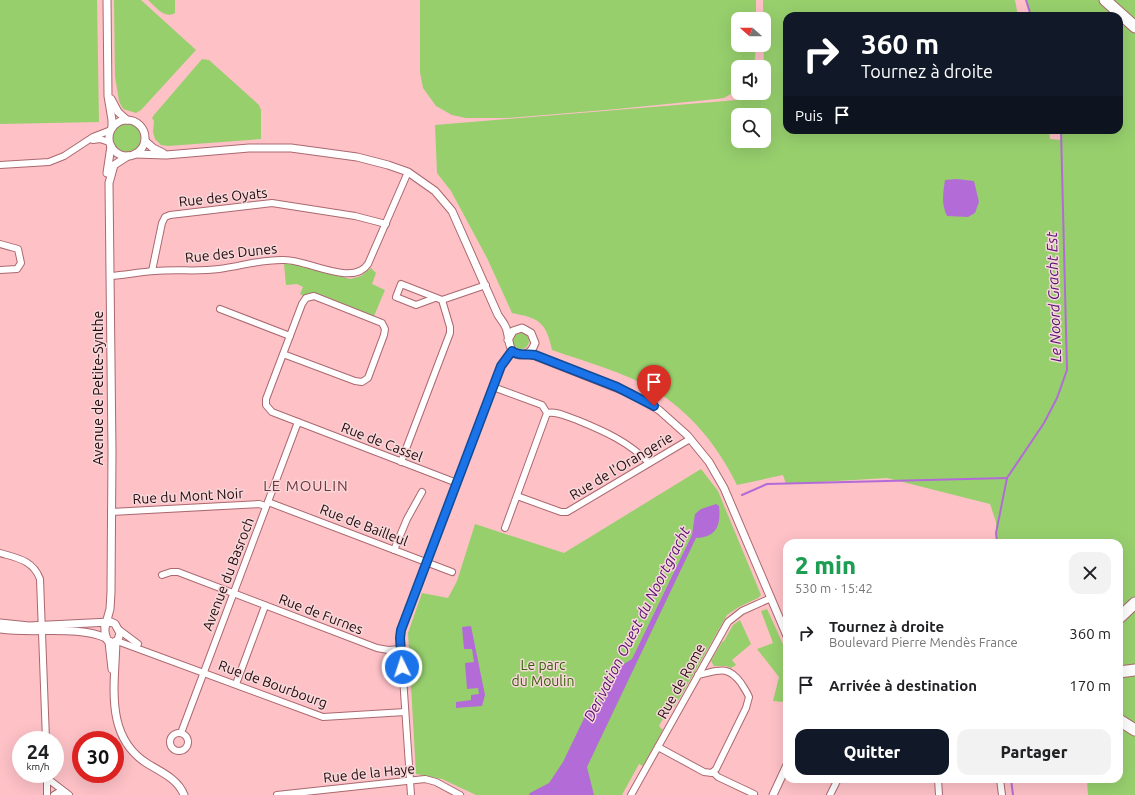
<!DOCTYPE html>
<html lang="fr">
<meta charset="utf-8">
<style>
:root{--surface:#fff;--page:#f2f2f2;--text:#202124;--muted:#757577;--accent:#111827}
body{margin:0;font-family:Ubuntu,sans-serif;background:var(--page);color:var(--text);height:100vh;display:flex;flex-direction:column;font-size:15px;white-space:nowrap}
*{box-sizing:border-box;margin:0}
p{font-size:13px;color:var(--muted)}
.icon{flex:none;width:22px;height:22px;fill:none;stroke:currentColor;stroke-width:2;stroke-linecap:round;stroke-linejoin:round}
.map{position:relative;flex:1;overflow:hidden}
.sheet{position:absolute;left:783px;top:539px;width:340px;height:244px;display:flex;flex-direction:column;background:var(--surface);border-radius:12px;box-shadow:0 4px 16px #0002}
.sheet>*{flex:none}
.top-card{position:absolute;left:783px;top:12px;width:340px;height:122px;border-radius:12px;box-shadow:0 4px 16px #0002;background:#111827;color:#fff;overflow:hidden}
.needle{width:26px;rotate:291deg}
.fabs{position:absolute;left:731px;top:12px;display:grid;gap:8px}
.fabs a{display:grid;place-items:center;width:40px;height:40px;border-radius:8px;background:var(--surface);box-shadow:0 4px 16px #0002;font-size:20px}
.speed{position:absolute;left:12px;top:731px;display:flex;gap:8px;font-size:20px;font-weight:700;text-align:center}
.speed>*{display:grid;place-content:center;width:52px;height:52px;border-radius:50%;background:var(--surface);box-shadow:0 4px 16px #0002;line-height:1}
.speed small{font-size:10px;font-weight:400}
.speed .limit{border:6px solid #d22;background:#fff;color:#111}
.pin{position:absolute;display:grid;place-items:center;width:34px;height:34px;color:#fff;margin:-41px -17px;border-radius:50% 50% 50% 0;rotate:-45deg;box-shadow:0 0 4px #0007}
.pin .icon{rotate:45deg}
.me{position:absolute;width:44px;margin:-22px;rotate:356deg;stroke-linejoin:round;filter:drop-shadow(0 0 3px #0008)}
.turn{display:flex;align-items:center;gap:14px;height:84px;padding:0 12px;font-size:18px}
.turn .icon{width:52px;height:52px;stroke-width:2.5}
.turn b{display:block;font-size:28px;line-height:34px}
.then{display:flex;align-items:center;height:38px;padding:0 12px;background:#0003;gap:8px;font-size:15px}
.round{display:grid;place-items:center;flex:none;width:42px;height:42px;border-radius:12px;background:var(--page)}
.headline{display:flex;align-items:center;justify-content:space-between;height:68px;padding:0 12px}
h1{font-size:24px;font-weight:800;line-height:30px;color:#1e9e55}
.button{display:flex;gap:8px;margin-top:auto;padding:8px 12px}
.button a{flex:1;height:46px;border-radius:12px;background:var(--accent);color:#fff;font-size:16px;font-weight:800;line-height:46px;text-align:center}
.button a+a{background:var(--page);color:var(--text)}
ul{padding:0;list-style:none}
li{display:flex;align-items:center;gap:12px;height:52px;padding:0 12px}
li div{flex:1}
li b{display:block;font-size:15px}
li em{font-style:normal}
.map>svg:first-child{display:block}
.green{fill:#97cf6d;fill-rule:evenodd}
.water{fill:#b36cd7}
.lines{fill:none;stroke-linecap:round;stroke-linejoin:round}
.stream{stroke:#b36cd7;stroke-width:2}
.minor-casing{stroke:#ab686f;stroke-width:8}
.tertiary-casing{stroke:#ab686f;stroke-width:9}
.motorway-casing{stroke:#ab686f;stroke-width:13}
.minor{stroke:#fff;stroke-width:6}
.tertiary{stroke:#fff;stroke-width:7}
.motorway{stroke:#fff;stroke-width:11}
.route-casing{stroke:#114b97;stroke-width:10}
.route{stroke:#1a73e8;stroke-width:7}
.labels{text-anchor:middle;stroke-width:3;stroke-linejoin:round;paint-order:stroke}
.street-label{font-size:14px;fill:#22090c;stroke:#f7d8da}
.park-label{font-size:14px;fill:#37600b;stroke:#f7d8da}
.water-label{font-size:15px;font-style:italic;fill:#560f73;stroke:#f7d8da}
.neighbourhood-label{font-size:15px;letter-spacing:1px;fill:#72353d;stroke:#f7d8da}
</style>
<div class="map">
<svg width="1135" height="795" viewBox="0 0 1135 795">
<rect width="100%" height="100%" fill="#fdc1c6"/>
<g class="green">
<path d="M0 0H97L99 122 0 124Z"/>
<path d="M114 0H141L196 50 141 110 136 113 123 109 119 101 115 76Z"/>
<path d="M148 0H175V13C164 19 156 7 148 0Z"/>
<path d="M420 0H756V19H738V45H756L754 67H738V90L724 98 717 99 617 109 507 118H466L452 115 436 106 423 88 420 72Z"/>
<path d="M763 0H1015L1018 16H787V130H1049L1050 139 1062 140V130H1119V16H1030L1027 0H1135V795H1088L1087 779H1119V543H996V522L990 504 887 478 786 484 783 475 737 485C718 446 690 411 652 389 624 372 583 361 552 350 546 322 539 318 512 313L487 258 451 191 437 173 435 125 761 98 762 93H764ZM738 115H764V141H738Z"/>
<path d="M202 59 209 60 259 105 261 110V139L168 146 161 145 155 139 153 132 154 121 152 118 154 115Z"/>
<circle cx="127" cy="138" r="14"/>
<path d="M284 264H298L350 279 361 276 371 268 376 273 372 284 385 290 374 316 317 295 309 293 304 296 300 294 303 287 297 284 286 285Z"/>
<circle cx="521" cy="341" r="8"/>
<path d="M701 469 718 491 761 595 758 598 739 607 727 615 681 696 674 707 668 710 659 726 663 730 643 766 639 764 622 795H476L442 779 416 774 408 633 422 593 448 598 457 581 475 524 564 553Z"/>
<path d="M767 609 787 653V689L783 702 773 701 779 677 757 649 773 643 761 611Z"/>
<path d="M740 620 751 644 732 660 736 665 731 668 726 666H714L711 661 722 642 724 641 733 625Z"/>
</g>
<g class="water">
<path d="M957 179 974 181 979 202 975 213 968 217 947 216C941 204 943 194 945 180Z"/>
<path d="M716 504 719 506C721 525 717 537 696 538L587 767 594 795H529L530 793 549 783 563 762 589 708 600 702 619 667 632 659 692 535 695 514 701 509Z"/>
<path d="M471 626 485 695 482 706 456 708V702L471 700V695L479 694 478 688 467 689 465 663 474 662 472 649H464L462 627Z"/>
</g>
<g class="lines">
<g class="stream">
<path d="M1026 0 1031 16"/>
<path d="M742 495 767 484 1007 478"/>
<path d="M997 543 996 533 1007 478 1044 423 1057 398 1067 370 1061 130"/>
<path d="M1011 779 1013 795"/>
</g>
<g class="minor-casing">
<g id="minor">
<path d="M93 140 100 139 109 142"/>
<path d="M0 165 49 162 64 156 93 137 111 130"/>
<path d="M0 244 18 249 21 263 17 269 0 270"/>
<path d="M152 271 162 223 165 217 170 215 272 203 355 216 386 224"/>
<path d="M110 276C125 275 140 272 155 271 177 269 198 272 219 269 242 266 262 259 285 260 308 260 353 287 368 264L408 172"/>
<path d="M435 298 416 305 396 297 401 284 442 300 486 285"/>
<path d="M220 309 290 336"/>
<path d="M283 354 355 381 362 382 368 378 384 335 385 329 382 323 314 296 306 298 302 304 266 399V405L272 412 457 483"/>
<path d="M493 387 542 405 547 413 505 528"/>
<path d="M547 413C558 411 567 417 577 420 604 431 629 442 649 463"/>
<path d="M401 462 450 333V327L442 300"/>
<path d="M517 496 561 512H567L690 439"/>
<path d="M268 502 452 572"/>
<path d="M111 512 259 504 266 506"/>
<path d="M394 550 407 519 422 492"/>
<path d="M0 553C17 558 33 560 40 579L46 740"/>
<path d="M162 575 171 572H178L377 648 388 650 401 649"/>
<path d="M118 629 138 644"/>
<path d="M117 641 323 717 405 712"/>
<path d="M236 684 265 606"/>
<path d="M181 733 298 422"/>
<circle cx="179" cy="742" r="9"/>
<path d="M658 747 704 772 712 773 716 769 746 708 749 697C747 692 744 688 741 683 727 664 718 671 698 675"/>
<path d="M713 772 718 777 754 794"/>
<path d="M48 779 69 795"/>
<path d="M938 779 939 795"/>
<path d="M1000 779 1002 795"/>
<path d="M47 795V774"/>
<path d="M54 795 59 792H64"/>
<path d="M277 795 425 779 436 782 460 795"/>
<path d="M411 795 400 633 501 367 512 351"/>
<path d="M631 795 728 622 742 611 771 598"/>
<path d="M830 795 838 779"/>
</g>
</g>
<g class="tertiary-casing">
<g id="tertiary">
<path d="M107 0 108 96 112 120V128"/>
<path d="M111 99 118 112 127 120"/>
<circle cx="127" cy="138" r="18"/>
<path d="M145 141 153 148 163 153"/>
<path d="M135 154 166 155 249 148H291L357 157 388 165 408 172 435 191 452 211 498 315C501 320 506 325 507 331 510 341 508 359 525 354 530 353 533 349 535 343L531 333 522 328 513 331 508 340"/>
<path d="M107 173 111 146"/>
<path d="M528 353 632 394 659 410 687 435 709 462 724 488 787 636"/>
<path d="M111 622 115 624 120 633 118 640 113 643 107 640 105 632V624Z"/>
<path d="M0 623 29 626 110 622"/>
<path d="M105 627 110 609 111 592 112 452 109 183 114 165 128 156"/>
<path d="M0 629C33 634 78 625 106 638"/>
<path d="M116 641C115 685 104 737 148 764 161 772 178 779 184 795"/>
<path d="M109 642 112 669"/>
<path d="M773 795 787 765"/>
</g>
</g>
<g class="motorway-casing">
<g id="motorway">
<path d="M1105 0 1135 27"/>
<path d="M1119 618 1135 603"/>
<path d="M1119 672 1135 670"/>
<path d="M1119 720 1135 730"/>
</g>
</g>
<use href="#minor" class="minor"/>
<use href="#tertiary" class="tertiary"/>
<use href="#motorway" class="motorway"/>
</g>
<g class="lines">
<g class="route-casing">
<path id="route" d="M402 667 400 638 401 630 501 366 512 351C520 357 526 353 535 355L617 387 654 406"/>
</g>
<use href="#route" class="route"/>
</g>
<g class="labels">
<g class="street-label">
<text transform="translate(223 197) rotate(-6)" y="5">Rue des Oyats</text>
<text transform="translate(231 253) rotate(-6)" y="5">Rue des Dunes</text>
<text transform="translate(98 388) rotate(-90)" y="5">Avenue de Petite-Synthe</text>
<text transform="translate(382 442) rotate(21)" y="5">Rue de Cassel</text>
<text transform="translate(621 466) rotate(-31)" y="5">Rue de l'Orangerie</text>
<text transform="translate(188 496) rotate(-3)" y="5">Rue du Mont Noir</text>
<text transform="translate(364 525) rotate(21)" y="5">Rue de Bailleul</text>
<text transform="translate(228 574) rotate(-69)" y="5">Avenue du Basroch</text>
<text transform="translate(321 614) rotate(21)" y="5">Rue de Furnes</text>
<text transform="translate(681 681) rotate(-61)" y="5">Rue de Rome</text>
<text transform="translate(273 684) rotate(20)" y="5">Rue de Bourbourg</text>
<text transform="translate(369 773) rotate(-6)" y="5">Rue de la Haye</text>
</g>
<g class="park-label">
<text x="543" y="670">Le parc<tspan x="543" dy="16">du Moulin</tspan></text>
</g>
<g class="water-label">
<text transform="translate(1054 297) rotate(-92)" y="5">Le Noord Gracht Est</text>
<text transform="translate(637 624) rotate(-63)" y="5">Derivation Ouest du Noortgracht</text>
</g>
<g class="neighbourhood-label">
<text x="306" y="491">LE MOULIN</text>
</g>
</g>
</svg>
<div class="fabs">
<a><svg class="needle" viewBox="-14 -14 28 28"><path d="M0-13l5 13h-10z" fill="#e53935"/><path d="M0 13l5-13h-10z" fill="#757577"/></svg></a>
<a><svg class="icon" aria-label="sound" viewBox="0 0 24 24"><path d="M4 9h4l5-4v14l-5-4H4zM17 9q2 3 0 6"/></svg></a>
<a><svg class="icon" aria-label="search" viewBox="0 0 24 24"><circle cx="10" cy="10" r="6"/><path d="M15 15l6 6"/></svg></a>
</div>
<div class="speed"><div>24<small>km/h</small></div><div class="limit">30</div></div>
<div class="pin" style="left:654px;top:406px;background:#d93025"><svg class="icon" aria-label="arrive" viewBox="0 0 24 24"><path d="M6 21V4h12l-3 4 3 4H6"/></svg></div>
<svg class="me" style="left:402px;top:667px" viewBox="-20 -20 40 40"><circle r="17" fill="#1a73e8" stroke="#fff" stroke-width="3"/><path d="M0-11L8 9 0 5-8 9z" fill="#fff"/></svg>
<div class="top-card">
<div class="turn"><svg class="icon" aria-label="right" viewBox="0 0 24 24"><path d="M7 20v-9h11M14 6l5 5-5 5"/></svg><div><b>360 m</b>Tournez à droite</div></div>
<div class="then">Puis<svg class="icon" aria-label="arrive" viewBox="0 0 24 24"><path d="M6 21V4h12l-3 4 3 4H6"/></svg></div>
</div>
<section class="sheet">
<div class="headline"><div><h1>2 min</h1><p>530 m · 15:42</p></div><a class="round"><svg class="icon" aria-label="close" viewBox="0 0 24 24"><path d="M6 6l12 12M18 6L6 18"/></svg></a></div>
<ul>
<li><svg class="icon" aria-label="right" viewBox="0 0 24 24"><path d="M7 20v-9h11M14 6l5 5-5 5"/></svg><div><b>Tournez à droite</b><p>Boulevard Pierre Mendès France</p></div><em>360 m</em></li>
<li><svg class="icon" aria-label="arrive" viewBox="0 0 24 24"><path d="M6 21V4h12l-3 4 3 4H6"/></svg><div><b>Arrivée à destination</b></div><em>170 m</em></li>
</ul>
<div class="button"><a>Quitter</a><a>Partager</a></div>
</section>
</div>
